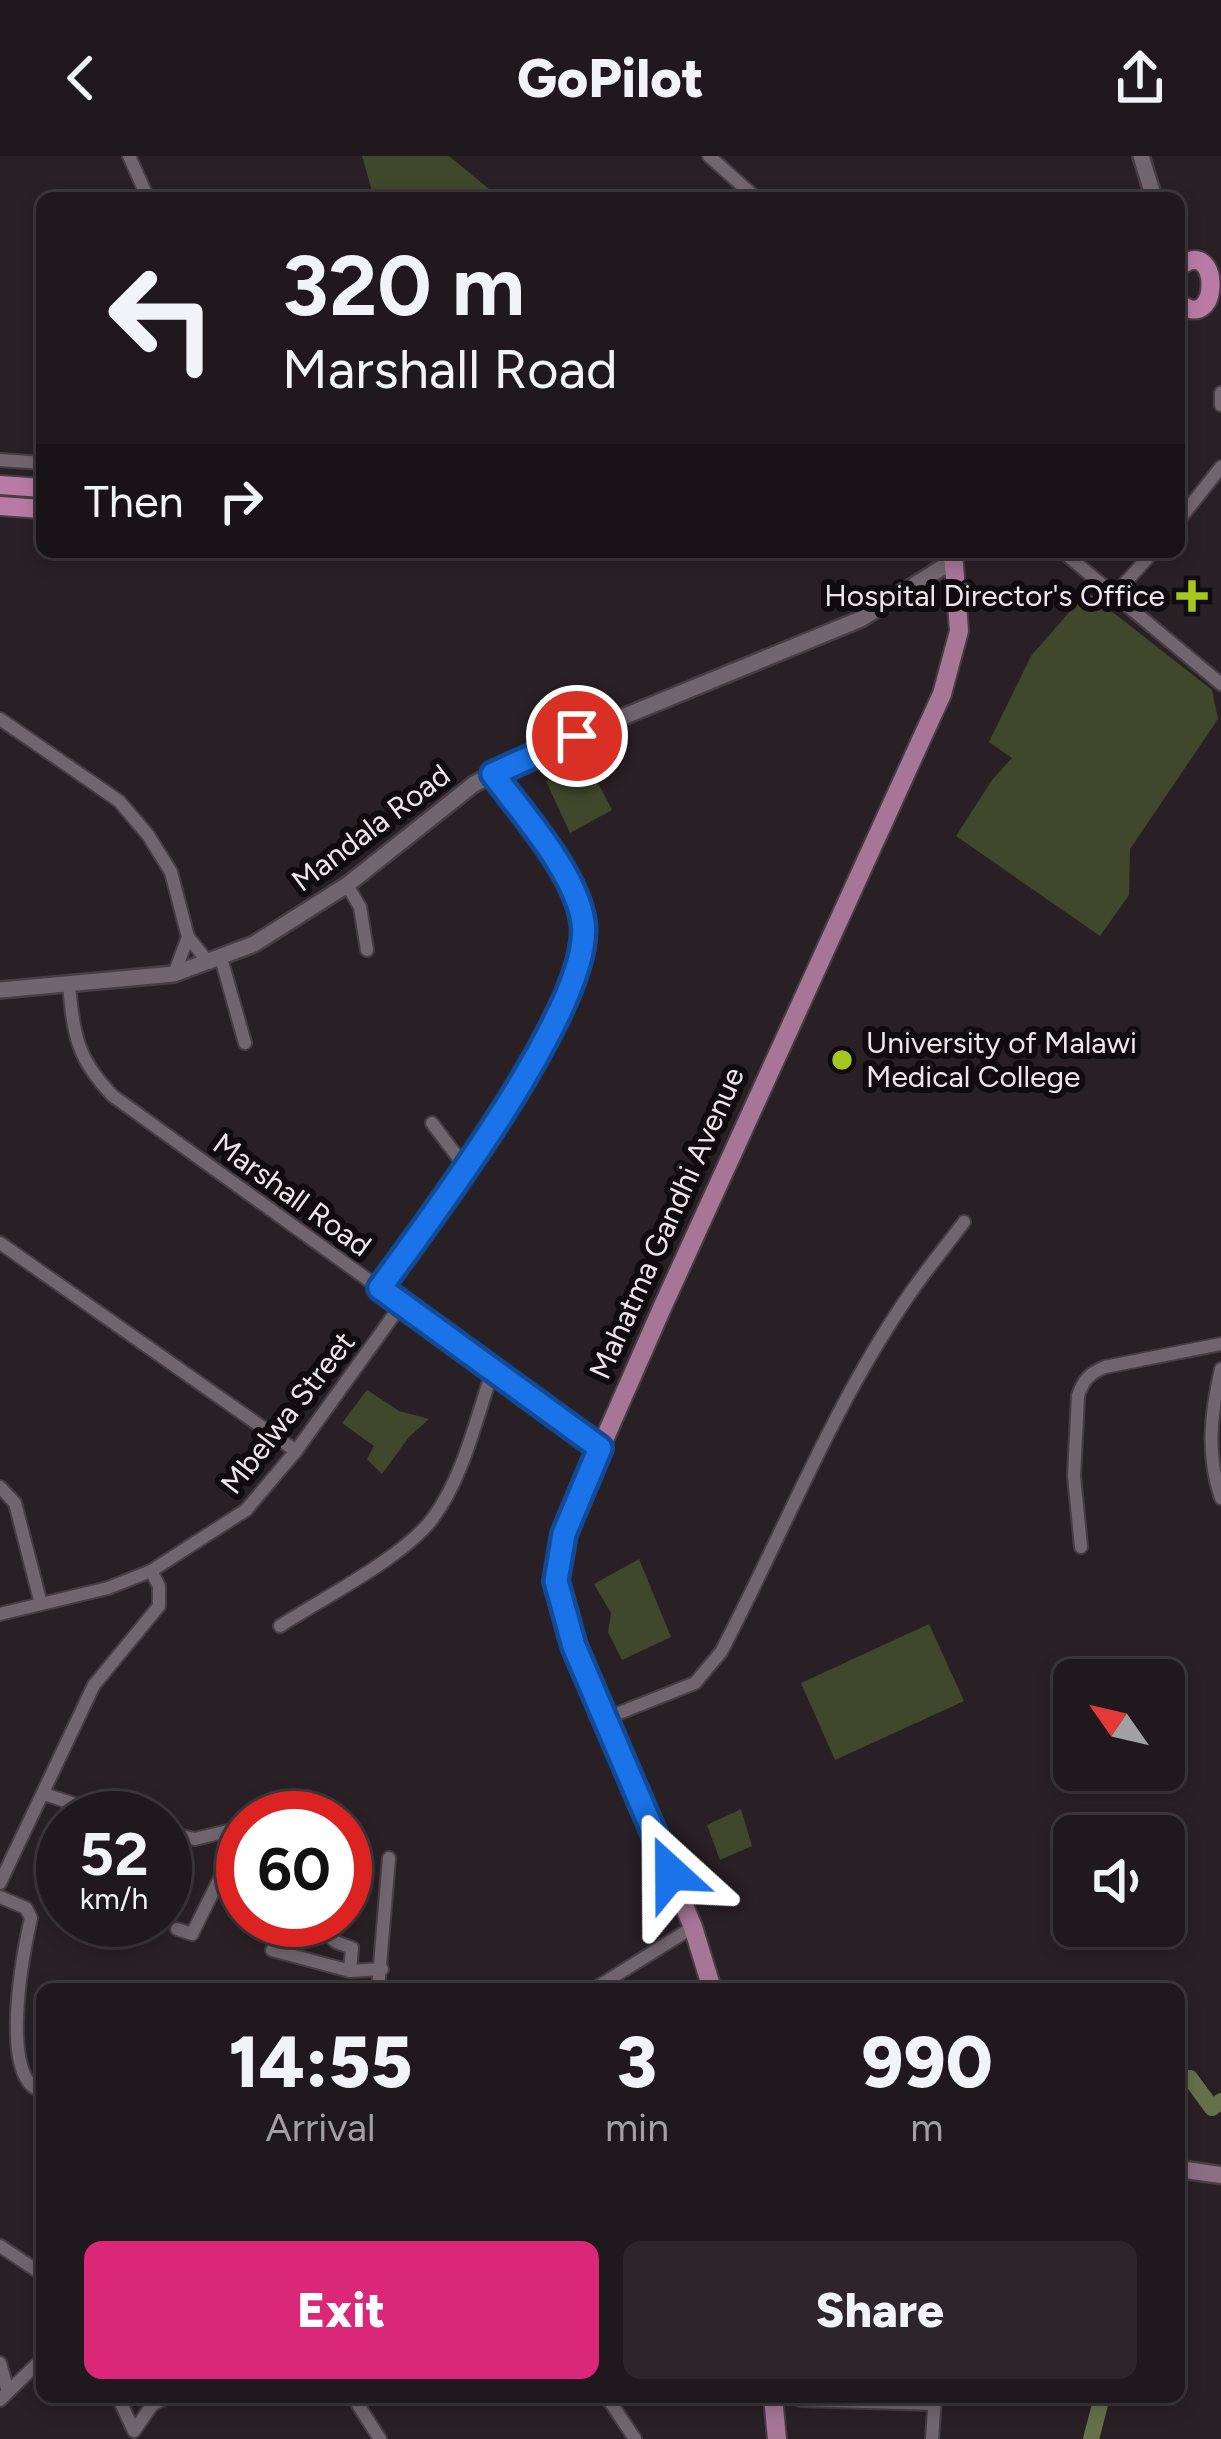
<!DOCTYPE html>
<style>
:root{--surface:#1f181c;--page:#2c2529;--text:#f1f3f6;--muted:#a1a0a3;--line:#3c373b;--accent:#db2777}
body{margin:0;font-family:Figtree,sans-serif;background:var(--page);color:var(--text);height:100vh;display:flex;flex-direction:column;font-size:45px;white-space:nowrap}
*{box-sizing:border-box;margin:0}
p{font-size:39px;color:var(--muted)}
.icon{flex:none;width:66px;height:66px;fill:none;stroke:currentColor;stroke-width:2;stroke-linecap:round;stroke-linejoin:round}
.map{position:relative;flex:1;overflow:hidden}
.sheet{position:absolute;left:36px;top:1827px;width:1149px;height:420px;display:flex;flex-direction:column;background:var(--surface);border-radius:18px;box-shadow:0 6px 18px #0003,0 0 0 3px var(--line)}
.sheet>*{flex:none}
.hud{position:absolute;left:36px;top:36px;width:1149px;height:366px;border-radius:18px;box-shadow:0 6px 18px #0003,0 0 0 3px var(--line);background:#1f181c;color:var(--text);overflow:hidden}
.needle{width:78px;rotate:304deg}
.fabs{position:absolute;left:1053px;top:1503px;display:grid;gap:24px}
.fabs a{display:grid;place-items:center;width:132px;height:132px;border-radius:18px;background:var(--surface);box-shadow:0 6px 18px #0003,0 0 0 3px var(--line);font-size:60px}
.speed{position:absolute;left:36px;top:1635px;display:flex;gap:24px;font-size:60px;font-weight:700;text-align:center}
.speed>*{display:grid;place-content:center;width:156px;height:156px;border-radius:50%;background:var(--surface);box-shadow:0 6px 18px #0003,0 0 0 3px var(--line);line-height:1}
.speed small{font-size:30px;font-weight:400}
.speed .limit{border:18px solid #d22;background:#fff;color:#111}
.pin{position:absolute;display:grid;place-items:center;width:102px;height:102px;color:#fff;margin:-51px;border:6px solid #fff;border-radius:50%;box-shadow:0 3px 12px #0007}
.me{position:absolute;width:132px;margin:-66px;rotate:336deg;stroke-linejoin:round;filter:drop-shadow(0 0 9px #0008)}
.turn{display:flex;align-items:center;gap:42px;height:252px;padding:0 48px;font-size:54px}
.turn .icon{width:156px;height:156px;stroke-width:2.5}
.turn b{display:block;font-size:84px;line-height:102px}
.then{display:flex;align-items:center;height:114px;padding:0 48px;background:#0003;gap:24px;font-size:45px}
.eta{display:flex;justify-content:space-evenly;align-items:center;height:204px;text-align:center}
.eta b{font-size:72px;font-weight:800;line-height:84px}
.primary-button{display:flex;gap:24px;margin-top:auto;padding:24px 48px}
.primary-button a{flex:1;height:138px;border-radius:18px;background:var(--accent);color:#fff;font-size:48px;font-weight:800;line-height:138px;text-align:center}
.primary-button a+a{background:var(--page);color:var(--text)}
header{display:flex;justify-content:space-between;align-items:center;height:156px;padding:0 48px;background:var(--surface);font-size:54px;font-weight:800}
.map>svg:first-child{display:block}
.green{fill:#40472b}
.lines{fill:none;stroke-linecap:round;stroke-linejoin:round}
.river{stroke:#66714a;stroke-width:16}
.minor-casing{stroke:#473e44;stroke-width:16}
.tertiary-casing{stroke:#473e44;stroke-width:20}
.secondary-casing{stroke:#473e44;stroke-width:21}
.primary-casing{stroke:#473e44;stroke-width:22}
.trunk-casing{stroke:#473e44;stroke-width:22}
.minor{stroke:#71666d;stroke-width:12}
.tertiary{stroke:#71666d;stroke-width:15}
.secondary{stroke:#8c6e82;stroke-width:16}
.primary{stroke:#a77697;stroke-width:18}
.trunk{stroke:#b97ba5;stroke-width:18}
.route-casing{stroke:#114b97;stroke-width:30}
.route{stroke:#1a73e8;stroke-width:21}
.poi-dot{fill:#a7c71e;stroke:#0f0b0e;stroke-width:4.5}
.labels{text-anchor:middle;stroke-width:12;stroke-linejoin:round;paint-order:stroke}
.poi-label{font-size:30px;fill:#ede6ea;stroke:#0f0b0e;text-anchor:end}
.street-label{font-size:30px;fill:#ede6ea;stroke:#0f0b0e}
</style>
<header><svg class="icon" aria-label="back" viewBox="0 0 24 24"><path d="M15 5l-7 7 7 7"/></svg>GoPilot<svg class="icon" aria-label="share" viewBox="0 0 24 24"><path d="M12 15V3M7 8l5-5 5 5M5 13v7h14v-7"/></svg></header>
<div class="map">
<svg width="1221" height="2283" viewBox="0 0 1221 2283">
<rect width="100%" height="100%" fill="#292026"/>
<g class="green">
<path d="M362 0H449L500 42H374Z"/>
<path d="M1087 436 1212 534 1218 563 1130 693 1129 739 1100 780 956 680 992 624 1012 602 989 586 1031 500Z"/>
<path d="M586 604 612 654 570 677 546 625Z"/>
<path d="M367 1234 399 1255 429 1263 409 1281 382 1318 367 1303 374 1290 342 1267Z"/>
<path d="M639 1403 671 1481 622 1504 608 1476 611 1457 594 1428Z"/>
<path d="M929 1468 964 1545 835 1604 801 1527Z"/>
<path d="M741 1653 752 1690 720 1704 707 1669Z"/>
</g>
<g class="lines">
<g class="river">
<path d="M1179 1922H1190L1212 1952 1221 1945"/>
<path d="M1091 2283 1102 2241"/>
</g>
<g class="minor-casing">
<g id="minor">
<path d="M129 0 148 42"/>
<path d="M709 0 756 42"/>
<path d="M1221 237V249"/>
<path d="M0 304 42 307"/>
<path d="M1179 364 1221 311"/>
<path d="M1063 396 1221 528"/>
<path d="M1115 438 1153 396"/>
<path d="M0 563 119 645 148 679 171 716 188 781 209 807"/>
<path d="M347 729 360 751 367 794"/>
<path d="M221 802 245 887"/>
<path d="M174 818 188 781"/>
<path d="M69 830C74 880 77 903 113 940L600 1291"/>
<path d="M432 967 466 1012"/>
<path d="M0 1087 296 1295"/>
<path d="M380 1132C430 1062 595 847 583 766 576 717 522 657 493 618"/>
<path d="M1221 1213C1211 1256 1206 1299 1221 1342"/>
<path d="M0 1331 15 1347 41 1448"/>
<path d="M1081 1391 1074 1320 1078 1240C1083 1224 1090 1217 1105 1211L1221 1188"/>
<path d="M0 1458 108 1432 151 1415 246 1354 296 1295 401 1149"/>
<path d="M280 1470C323 1442 404 1401 433 1362 464 1320 476 1262 493 1214"/>
<path d="M604 1563 695 1527 721 1496C783 1378 833 1249 909 1139 926 1114 946 1090 964 1066"/>
<path d="M44 1638 117 1662"/>
<path d="M165 1676 195 1683 240 1672"/>
<path d="M0 1727 94 1529 159 1450V1430L151 1415"/>
<path d="M0 1741 26 1752 31 1762C21 1806 0 1925 42 1935"/>
<path d="M310 1764 336 1786 352 1792 350 1815"/>
<path d="M177 1773 192 1778 227 1708 243 1718"/>
<path d="M272 1794 350 1815 382 1813"/>
<path d="M378 1833 389 1702"/>
<path d="M594 1833 693 1771"/>
<path d="M0 2090 42 2118"/>
<path d="M0 2207 8 2236"/>
<path d="M118 2241 134 2275 152 2249 167 2241"/>
<path d="M353 2241 380 2283"/>
<path d="M607 2241 635 2283"/>
<path d="M0 2244 42 2203"/>
<path d="M800 2244 935 2248"/>
<path d="M932 2283 935 2242"/>
</g>
</g>
<g class="tertiary-casing">
<g id="tertiary">
<path d="M1141 0 1154 42"/>
<path d="M0 834 174 818 254 788 347 729 474 628 535 597 861 463 954 404"/>
</g>
</g>
<g class="secondary-casing">
<path id="secondary" d="M1179 2013 1221 2019"/>
</g>
<g class="primary-casing">
<g id="primary">
<path d="M712 1833 693 1771 574 1489 556 1425 557 1406 575 1350 662 1152 942 538 959 475 953 396"/>
<path d="M773 2241 777 2283"/>
</g>
</g>
<g class="trunk-casing">
<g id="trunk">
<path d="M1179 111C1221 77 1221 180 1179 147"/>
<path d="M0 329 42 332"/>
<path d="M0 350 42 353"/>
</g>
</g>
<use href="#minor" class="minor"/>
<use href="#tertiary" class="tertiary"/>
<use href="#secondary" class="secondary"/>
<use href="#primary" class="primary"/>
<use href="#trunk" class="trunk"/>
</g>
<g class="lines">
<g class="route-casing">
<path id="route" d="M577 580 493 618C522 657 576 717 583 766 595 846 430 1063 380 1132L600 1292 564 1378 556 1425 574 1490 671 1717"/>
</g>
<use href="#route" class="route"/>
</g>
<g class="poi-dot">
<path d="M1186 422h12v12h12v12h-12v12h-12v-12h-12v-12h12z"/>
<circle cx="842" cy="904" r="12"/>
</g>
<g class="labels">
<g class="poi-label">
<text x="1165" y="450">Hospital Director's Office</text>
<text x="866" y="897" text-anchor="start">University of Malawi<tspan x="866" dy="34">Medical College</tspan></text>
</g>
<g class="street-label">
<text transform="translate(371 672) rotate(-37)" y="10">Mandala Road</text>
<text transform="translate(292 1039) rotate(36)" y="10">Marshall Road</text>
<text transform="translate(667 1067) rotate(-66)" y="10">Mahatma Gandhi Avenue</text>
<text transform="translate(288 1257) rotate(-52)" y="10">Mbelwa Street</text>
</g>
</g>
</svg>
<div class="fabs">
<a><svg class="needle" viewBox="-14 -14 28 28"><path d="M0-13l5 13h-10z" fill="#e53935"/><path d="M0 13l5-13h-10z" fill="#a1a0a3"/></svg></a>
<a><svg class="icon" aria-label="sound" viewBox="0 0 24 24"><path d="M4 9h4l5-4v14l-5-4H4zM17 9q2 3 0 6"/></svg></a>
</div>
<div class="speed"><div>52<small>km/h</small></div><div class="limit">60</div></div>
<div class="pin" style="left:577px;top:580px;background:#d93025"><svg class="icon" aria-label="arrive" viewBox="0 0 24 24"><path d="M6 21V4h12l-3 4 3 4H6"/></svg></div>
<svg class="me" style="left:671px;top:1717px" viewBox="-20 -20 40 40"><path d="M0-17L14 15 0 8-14 15z" fill="#1a73e8" stroke="#fff" stroke-width="4"/></svg>
<div class="hud">
<div class="turn"><svg class="icon" aria-label="left" viewBox="0 0 24 24"><path d="M17 20v-9H6M10 6l-5 5 5 5"/></svg><div><b>320 m</b>Marshall Road</div></div>
<div class="then">Then<svg class="icon" aria-label="right" viewBox="0 0 24 24"><path d="M7 20v-9h11M14 6l5 5-5 5"/></svg></div>
</div>
<section class="sheet">
<div class="eta">
<div><b>14:55</b><p>Arrival</p></div>
<div><b>3</b><p>min</p></div>
<div><b>990</b><p>m</p></div>
</div>
<div class="primary-button"><a>Exit</a><a>Share</a></div>
</section>
</div>
